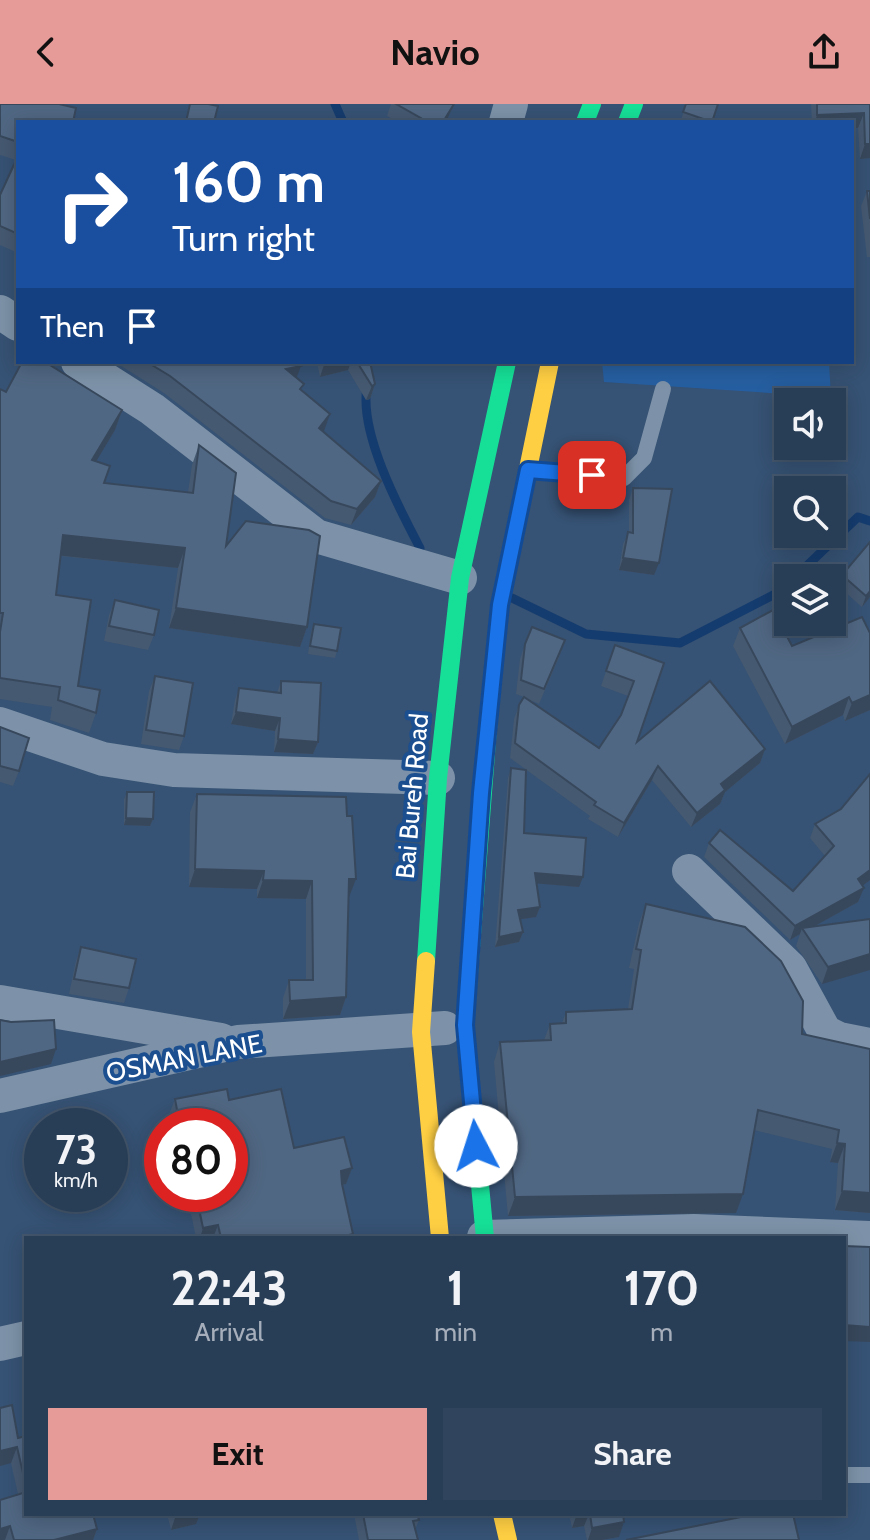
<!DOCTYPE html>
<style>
:root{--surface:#283e57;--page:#30455d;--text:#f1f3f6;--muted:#a5aeba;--line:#44576d;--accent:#e69b98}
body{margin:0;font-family:Cabin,sans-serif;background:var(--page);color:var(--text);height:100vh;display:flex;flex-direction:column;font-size:30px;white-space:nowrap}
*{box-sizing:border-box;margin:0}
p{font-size:26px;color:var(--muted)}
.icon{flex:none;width:44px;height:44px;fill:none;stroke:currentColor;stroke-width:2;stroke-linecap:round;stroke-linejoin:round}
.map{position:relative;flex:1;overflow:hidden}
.sheet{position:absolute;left:24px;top:1132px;width:822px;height:280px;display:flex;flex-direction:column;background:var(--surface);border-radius:0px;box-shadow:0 4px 20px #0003,0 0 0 2px var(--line)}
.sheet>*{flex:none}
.guide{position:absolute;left:16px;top:16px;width:838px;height:244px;border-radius:0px;box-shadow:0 4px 20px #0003,0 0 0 2px var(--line);background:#1a4fa0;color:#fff;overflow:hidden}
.fabs{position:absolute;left:774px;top:284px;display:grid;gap:16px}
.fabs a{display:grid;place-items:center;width:72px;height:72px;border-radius:0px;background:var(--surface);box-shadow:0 4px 20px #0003,0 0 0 2px var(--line);font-size:40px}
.speed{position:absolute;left:24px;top:1004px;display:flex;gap:16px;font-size:40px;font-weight:700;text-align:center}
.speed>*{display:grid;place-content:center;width:104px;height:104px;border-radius:50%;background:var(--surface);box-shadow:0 4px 20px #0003,0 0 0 2px var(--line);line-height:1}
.speed small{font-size:20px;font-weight:400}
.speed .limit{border:12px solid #d22;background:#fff;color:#111}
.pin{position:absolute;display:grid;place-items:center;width:68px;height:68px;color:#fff;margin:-34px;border-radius:16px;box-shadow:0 4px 12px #0006}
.me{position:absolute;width:88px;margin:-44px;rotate:355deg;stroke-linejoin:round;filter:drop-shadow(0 0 6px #0008)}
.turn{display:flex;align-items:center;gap:28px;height:168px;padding:0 24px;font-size:36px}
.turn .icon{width:104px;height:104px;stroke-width:2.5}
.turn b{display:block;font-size:56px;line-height:68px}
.then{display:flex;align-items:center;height:76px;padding:0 24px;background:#0003;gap:16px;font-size:30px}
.eta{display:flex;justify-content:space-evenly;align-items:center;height:136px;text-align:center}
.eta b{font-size:48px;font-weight:700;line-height:56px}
.action{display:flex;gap:16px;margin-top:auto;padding:16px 24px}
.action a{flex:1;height:92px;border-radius:0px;background:var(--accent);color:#111;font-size:32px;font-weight:700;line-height:92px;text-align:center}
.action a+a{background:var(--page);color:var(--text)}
header{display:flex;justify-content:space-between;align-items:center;height:104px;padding:0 24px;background:var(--accent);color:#111;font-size:36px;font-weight:700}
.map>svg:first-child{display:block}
.garden{fill:#265fa1}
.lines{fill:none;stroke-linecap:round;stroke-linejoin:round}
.stream{stroke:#153c6e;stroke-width:9}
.lane{stroke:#7d92a8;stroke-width:16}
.street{stroke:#7d92a8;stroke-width:34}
.fast{stroke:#16e098;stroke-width:18}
.slow{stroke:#ffcf43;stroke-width:18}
.wall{fill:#455971}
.shaded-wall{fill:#38485c}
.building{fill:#506783;stroke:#38485c;stroke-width:2}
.route-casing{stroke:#114b97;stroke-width:20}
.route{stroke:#1a73e8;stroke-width:14}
.labels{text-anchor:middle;stroke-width:8;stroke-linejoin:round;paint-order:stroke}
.street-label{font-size:26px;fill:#fff;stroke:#1b4f8f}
</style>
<header><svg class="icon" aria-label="back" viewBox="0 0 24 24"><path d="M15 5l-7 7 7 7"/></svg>Navio<svg class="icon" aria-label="share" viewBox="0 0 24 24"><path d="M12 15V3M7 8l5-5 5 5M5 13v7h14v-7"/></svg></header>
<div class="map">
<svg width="870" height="1436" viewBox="0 0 870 1436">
<rect width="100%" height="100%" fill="#365274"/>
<path class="garden" d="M602 258H829L831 293 604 278Z"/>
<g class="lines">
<g class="stream">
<path d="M335 0 343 18"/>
<path d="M367 283C359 329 399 404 420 444"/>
<path d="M794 474 858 413 870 417"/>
<path d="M512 494 586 530 680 539 779 488 788 480"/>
</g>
<g class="lane">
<path d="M529 366 624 374 644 354 663 285"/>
<path d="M844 1371H870"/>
</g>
<g class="street">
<path d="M506 18 511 0"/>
<path d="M0 208 18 220"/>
<path d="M78 258 152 305 316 432 460 474"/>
<path d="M0 620 103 655 174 666 438 674"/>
<path d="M689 767 790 864 825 928 839 935 870 941"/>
<path d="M0 898 221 936"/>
<path d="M0 992 238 938 445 924"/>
<path d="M484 1133 694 1127 870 1134"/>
<path d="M0 1240 26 1234"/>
</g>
<g class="fast">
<path d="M585 18 592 0"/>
<path d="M627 18 634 0"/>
<path d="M426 857 438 674 460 474 507 258"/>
<path d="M485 1134 465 921 490 598"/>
</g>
<g class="slow">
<path d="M490 598 500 501 550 258"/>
<path d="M426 857 421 928 440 1134"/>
<path d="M502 1410 508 1436"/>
</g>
</g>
<g class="wall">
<path d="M0 0 18 18V149L0 141V91L16 56 0 51Z"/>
<path d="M391 0H454L446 18H397L387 12Z"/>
<path d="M686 0 712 18H686L681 16Z"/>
<path d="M811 0H870V54L860 55 858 24H852V18H812Z"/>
<path d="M867 87H870V153H867L861 102Z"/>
<path d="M115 258H297V274L302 287 324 327 323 328 381 377 375 393 351 421 325 414 164 289Z"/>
<path d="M317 258H370L375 280 370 295 366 296 348 266 320 273Z"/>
<path d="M0 285 6 288 122 306 115 326 96 357 104 379 188 388 192 361 199 341 226 442 307 523 300 543 169 524 178 464 60 452 56 491 78 582 96 609 89 629 50 616 52 603 0 595Z"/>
<path d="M633 384 654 471 619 466 623 440 629 428V396Z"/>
<path d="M870 438V493L862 503 838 482 842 471Z"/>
<path d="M115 496 154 531 148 546 104 537 109 511Z"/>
<path d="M314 520 337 547 335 554 308 550 311 528Z"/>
<path d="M740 524 792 542 870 606 845 617 843 611 785 640 733 542Z"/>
<path d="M525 540 560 551 539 600 525 594 599 644 621 611 628 592 601 582 615 541 664 559 637 638 765 645 760 659 725 688 720 700 691 723 652 676 618 733 588 715 590 712 510 654 514 615 519 601 524 593 516 590 520 555Z"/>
<path d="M155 572 184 632 179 646 141 640 149 587Z"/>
<path d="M281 577 318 638 313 650 274 648 275 627 231 620 235 596 239 584 277 589Z"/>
<path d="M0 623 19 667 13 682 0 678Z"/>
<path d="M511 664 524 729 579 783 537 779 540 803 536 813 520 815 523 828 519 838 495 843 508 674Z"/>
<path d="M870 670V776L862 782 858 798 814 822 870 815 822 880 796 842 800 830 790 836 704 753 709 739 793 787 825 752 810 734 815 720 841 705Z"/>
<path d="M127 688 153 715 150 722 124 721V695Z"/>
<path d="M197 690 349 793 346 893 340 911 283 915V894L289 876H306V795L257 794V785L189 783 190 708Z"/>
<path d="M646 800 802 930 870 1109 835 1106 838 1059 830 1058 832 1045 754 1026 736 1109 508 1112 494 958 500 938 544 936 550 920 562 919 566 908 628 905 634 865 629 864 639 819Z"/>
<path d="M81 843 129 884 124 899 69 890 76 857Z"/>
<path d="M175 995 229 996 294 1044 352 1064 346 1080 342 1081 353 1130 352 1134H196L187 1090H230V1022H171L169 1011Z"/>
<path d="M26 1332V1410L97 1425 93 1436H0L18 1390 11 1359 18 1334Z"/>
<path d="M167 1410H200L196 1420 171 1426Z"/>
<path d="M354 1410H417L419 1416 415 1426 418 1436H359Z"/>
<path d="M569 1410H623L619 1433 602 1436H587L584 1422 572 1424Z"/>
</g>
<g class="shaded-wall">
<path d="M454 0 446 18H443Z"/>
<path d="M864 9 858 24H852V18H815L817 11Z"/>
<path d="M865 40H870V54L860 55Z"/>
<path d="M325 258H351L348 266 320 273Z"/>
<path d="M301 262 295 278 286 265Z"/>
<path d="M375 280 370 295 366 296 372 282Z"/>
<path d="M122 306 115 326 85 376 92 356Z"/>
<path d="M330 310 324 327 313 341 319 324Z"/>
<path d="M381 377 375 393 351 421 357 405Z"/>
<path d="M63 431 185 444 178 464 55 451Z"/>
<path d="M623 454 659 459 654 471 619 466Z"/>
<path d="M870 487V493L862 503 866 492Z"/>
<path d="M176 504 307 523 300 543 169 524Z"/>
<path d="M870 591V606L845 617 852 599Z"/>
<path d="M849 593 843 611 785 640 792 623Z"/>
<path d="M236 608 280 614 275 627 231 620Z"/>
<path d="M278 635 318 638 313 650 274 648Z"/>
<path d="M765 645 760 659 725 688 720 700 691 723 697 709 721 680Z"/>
<path d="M658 662 652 676 618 733 624 719Z"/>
<path d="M126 714 153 715 150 722 124 721Z"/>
<path d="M195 765 264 767 257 785 189 783Z"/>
<path d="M870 766V776L853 789 858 775Z"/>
<path d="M535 769 583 773 579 783 532 779Z"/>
<path d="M349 775H356L349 793H343Z"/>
<path d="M263 776 312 777 306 795 257 794Z"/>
<path d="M864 784 858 798 804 828 802 824 800 830 790 836 795 822Z"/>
<path d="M540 803 536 813 515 816 518 806Z"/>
<path d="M523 828 519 838 495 843 499 833Z"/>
<path d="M870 850V866L822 880 828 863Z"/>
<path d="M346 893 340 911 283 915 290 897Z"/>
<path d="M56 945 51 960 0 972V958Z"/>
<path d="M837 1039 845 1040 838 1059 830 1058Z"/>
<path d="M352 1064 346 1080 335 1082 341 1067Z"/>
<path d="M842 1087 870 1089V1109L835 1106Z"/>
<path d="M743 1090 736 1109 508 1112 515 1093Z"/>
<path d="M218 1121 213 1134H200L203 1124Z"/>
<path d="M844 1221 870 1223V1238L844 1237Z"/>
<path d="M17 1343 11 1359 0 1362V1347Z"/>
<path d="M181 1410H200L196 1420 171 1426 176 1411Z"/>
<path d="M577 1410H589L584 1422 572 1424Z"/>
<path d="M624 1418 619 1433 602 1436H588L592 1424Z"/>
<path d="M10 1422 5 1436H0V1425Z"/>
<path d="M97 1425 93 1436H54Z"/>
</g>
<g class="building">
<path d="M0 0H59L76 4 73 18H18V38L0 32Z"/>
<path d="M190 0H208L218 2 214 18H186Z"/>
<path d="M396 0H454L443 18H428Z"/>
<path d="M686 0H718L712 18 683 8Z"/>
<path d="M817 0H870V40H865L864 9 817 11Z"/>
<path d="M18 52V130L0 122V91Z"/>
<path d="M867 87H870V115Z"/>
<path d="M22 258H45L122 306 92 356 110 362 104 379 193 389 199 341 236 369 226 442 246 417 309 426 320 432 307 523 176 504 185 444 63 431 56 491 91 496 78 582 100 586 96 609 58 596 60 583 0 574V528L3 509H0V285L6 288Z"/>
<path d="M147 258H297L301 262 286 265 304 280 300 285 330 310 319 324 381 377 357 405 331 397 170 272Z"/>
<path d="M357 258H370L375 280 372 282Z"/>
<path d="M633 384 672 385 659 459 623 454 628 428 633 429Z"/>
<path d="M870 438V487L866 492 842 471Z"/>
<path d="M115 496 159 506 154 531 109 522Z"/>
<path d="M773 506 792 542 862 513 870 529V591L852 599 849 593 792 623 740 524Z"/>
<path d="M314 520 341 524 337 547 310 542Z"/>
<path d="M532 523 565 536 544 585 521 576 525 540Z"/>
<path d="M615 541 664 559 637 638 710 577 765 645 721 680 725 686 697 709 658 662 624 719 594 701 596 698 515 639 519 601 524 593 599 644 621 611 634 577 606 567Z"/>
<path d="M155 572 193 579 184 632 146 626Z"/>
<path d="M281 577 321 579 318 638 278 635 280 614 236 608 239 584 281 589Z"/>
<path d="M0 623 29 634 19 667 0 662Z"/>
<path d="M511 664 526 666 524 729 586 734 583 773 535 769 540 803 518 806 523 828 499 833Z"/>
<path d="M870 670V766L858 775 864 784 795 822 709 739 720 726 793 787 834 742 815 720 841 705Z"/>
<path d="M127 688H154L153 715 126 714Z"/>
<path d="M197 690 346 693 347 712H352L356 775H349L346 893 290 897 289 876H313L312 777 263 776 264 767 195 765Z"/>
<path d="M646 800 745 823 781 857 803 897 802 930 870 945V1089L842 1087 845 1040 837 1039 839 1026 758 1006 743 1090 515 1093 500 938 551 936 550 920 566 919V908L632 905 641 846 636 845Z"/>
<path d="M870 815V850L828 863 802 824Z"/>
<path d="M81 843 136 855 129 884 74 875Z"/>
<path d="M0 916 11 918 54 916 56 945 0 958Z"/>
<path d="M227 985 229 996 281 985 294 1044 344 1033 352 1064 341 1067 342 1080 353 1130 345 1132 346 1134H221L218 1121 203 1124 196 1090H230V1022H180L175 995Z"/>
<path d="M661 1133V1134H622Z"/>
<path d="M844 1142 870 1143V1223L844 1221Z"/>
<path d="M12 1301 18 1334 26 1332V1382L17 1343 0 1347V1304Z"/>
<path d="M26 1388V1410H93L97 1425 54 1436H14L10 1422 0 1425V1396Z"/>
<path d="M363 1410H417L419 1416 413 1417 418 1436H368Z"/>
<path d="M590 1410H623L624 1418 592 1424Z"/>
<path d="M740 1410H793L799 1436H626L741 1413Z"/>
</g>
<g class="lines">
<g class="route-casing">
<path id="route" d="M476 1042 465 921 481 689 500 501 528 366 592 371"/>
</g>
<use href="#route" class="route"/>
</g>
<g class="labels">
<g class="street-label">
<text transform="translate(412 692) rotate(-85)" y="9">Bai Bureh Road</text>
<text transform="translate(184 954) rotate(-11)" y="9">OSMAN LANE</text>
</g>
</g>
</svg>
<div class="fabs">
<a><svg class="icon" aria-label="sound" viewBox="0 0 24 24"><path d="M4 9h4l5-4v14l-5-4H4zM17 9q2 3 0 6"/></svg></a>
<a><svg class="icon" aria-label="search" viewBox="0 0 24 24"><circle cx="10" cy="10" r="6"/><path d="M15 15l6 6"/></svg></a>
<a><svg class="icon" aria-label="layers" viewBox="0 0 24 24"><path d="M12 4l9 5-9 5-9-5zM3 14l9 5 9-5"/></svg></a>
</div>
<div class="speed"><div>73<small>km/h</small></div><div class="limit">80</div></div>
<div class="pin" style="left:592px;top:371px;background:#d93025"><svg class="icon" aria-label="arrive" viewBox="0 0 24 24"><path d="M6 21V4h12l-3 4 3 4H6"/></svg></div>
<svg class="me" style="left:476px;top:1042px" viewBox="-20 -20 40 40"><circle r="19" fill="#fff"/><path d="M0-13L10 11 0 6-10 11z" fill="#1a73e8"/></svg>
<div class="guide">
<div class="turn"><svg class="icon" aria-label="right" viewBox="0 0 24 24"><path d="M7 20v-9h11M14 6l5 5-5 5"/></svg><div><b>160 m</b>Turn right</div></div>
<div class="then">Then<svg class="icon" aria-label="arrive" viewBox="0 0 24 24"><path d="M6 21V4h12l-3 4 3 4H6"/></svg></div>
</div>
<section class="sheet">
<div class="eta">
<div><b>22:43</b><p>Arrival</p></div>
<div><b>1</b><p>min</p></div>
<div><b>170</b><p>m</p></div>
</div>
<div class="action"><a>Exit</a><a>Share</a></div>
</section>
</div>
